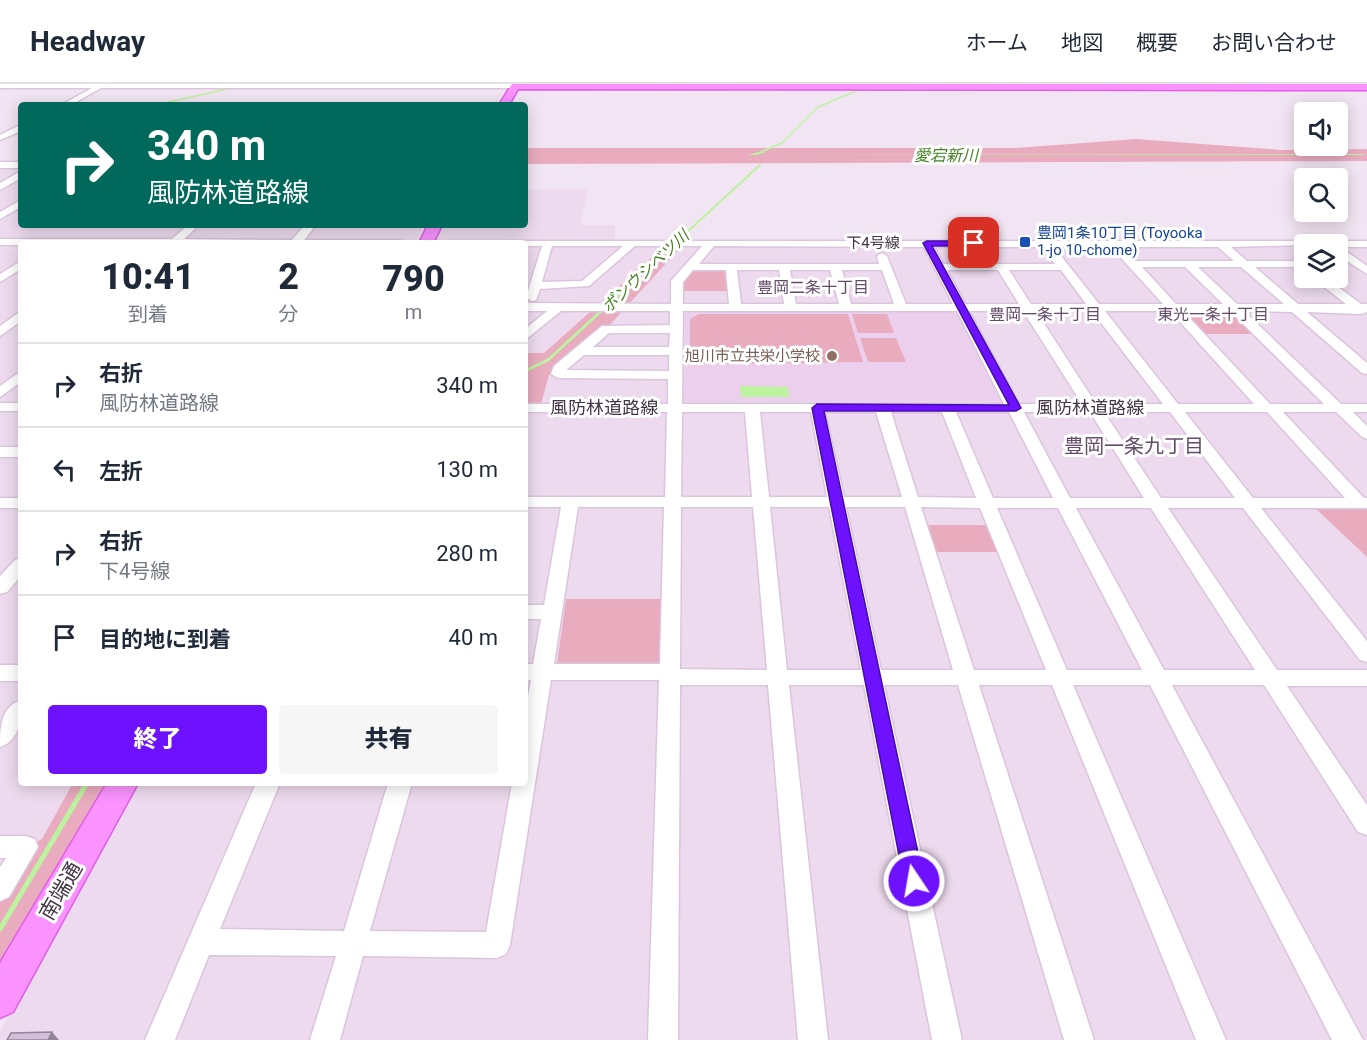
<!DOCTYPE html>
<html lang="ja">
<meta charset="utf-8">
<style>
:root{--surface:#fff;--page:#f6f6f7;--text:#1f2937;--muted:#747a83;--line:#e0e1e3;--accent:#6d11ff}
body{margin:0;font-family:Roboto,"Noto Sans JP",sans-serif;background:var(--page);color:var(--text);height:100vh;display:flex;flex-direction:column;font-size:22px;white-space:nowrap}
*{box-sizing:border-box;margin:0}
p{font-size:20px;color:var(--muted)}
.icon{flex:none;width:33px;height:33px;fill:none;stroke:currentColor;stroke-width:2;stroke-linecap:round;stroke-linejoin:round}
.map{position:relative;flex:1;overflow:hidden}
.side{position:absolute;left:18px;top:156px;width:510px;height:546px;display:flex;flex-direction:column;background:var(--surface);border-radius:6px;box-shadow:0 3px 15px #0003}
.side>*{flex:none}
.banner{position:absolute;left:18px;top:18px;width:510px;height:126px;border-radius:6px;box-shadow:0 3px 15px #0003;background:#00695c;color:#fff;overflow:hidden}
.buttons{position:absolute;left:1294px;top:18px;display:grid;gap:12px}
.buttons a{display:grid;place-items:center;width:54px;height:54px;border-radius:6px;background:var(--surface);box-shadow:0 3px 15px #0003;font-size:30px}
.pin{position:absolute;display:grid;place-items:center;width:51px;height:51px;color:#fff;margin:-26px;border-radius:12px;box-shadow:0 3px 9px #0006}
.me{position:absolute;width:66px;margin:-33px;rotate:348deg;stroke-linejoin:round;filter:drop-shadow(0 0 4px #0008)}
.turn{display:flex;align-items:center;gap:21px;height:126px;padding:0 30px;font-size:27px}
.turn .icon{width:78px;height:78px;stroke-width:2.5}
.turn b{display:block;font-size:42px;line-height:51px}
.eta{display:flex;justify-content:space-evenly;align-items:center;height:102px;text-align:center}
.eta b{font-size:36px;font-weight:800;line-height:42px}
.button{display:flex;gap:12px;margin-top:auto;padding:12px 30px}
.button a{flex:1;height:69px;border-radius:6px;background:var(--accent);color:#fff;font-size:24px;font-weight:800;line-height:69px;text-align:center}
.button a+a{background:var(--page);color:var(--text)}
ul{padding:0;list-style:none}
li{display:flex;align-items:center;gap:18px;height:84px;padding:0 30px;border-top:2px solid var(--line)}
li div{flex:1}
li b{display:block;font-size:22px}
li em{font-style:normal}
header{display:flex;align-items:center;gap:36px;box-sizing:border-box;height:84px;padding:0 30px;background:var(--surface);border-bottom:2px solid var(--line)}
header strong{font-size:28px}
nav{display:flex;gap:33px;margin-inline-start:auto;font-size:21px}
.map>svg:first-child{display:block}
.residential{fill:#eddaee}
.education{fill:#eccfed}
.green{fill:#e9acbf}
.water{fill:#bdf29f}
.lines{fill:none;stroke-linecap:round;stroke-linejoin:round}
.stream-far3{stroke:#bdf29f;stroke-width:1.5}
.stream-far2{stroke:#bdf29f;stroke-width:2}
.stream-far1{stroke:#bdf29f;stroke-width:3}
.stream{stroke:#bdf29f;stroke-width:5}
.minor-casing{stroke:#dbc5dd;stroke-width:3}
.major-casing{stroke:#df5fe7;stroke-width:3}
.minor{fill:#fff;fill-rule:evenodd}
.major{fill:#fa93ff;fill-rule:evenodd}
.shaded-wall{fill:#948497}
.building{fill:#d4bdd8;stroke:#948497;stroke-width:1.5}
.route{fill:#6d11ff;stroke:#470ba6;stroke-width:1.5}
.transit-dot{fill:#1a4fb4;stroke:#fff;stroke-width:2}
.education-dot{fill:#8d6e63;stroke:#fff;stroke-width:2}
.labels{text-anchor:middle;stroke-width:6;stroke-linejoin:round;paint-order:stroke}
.far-transit-label{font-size:15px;fill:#164399;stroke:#fff;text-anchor:start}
.far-street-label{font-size:15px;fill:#433546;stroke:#fff}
.far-education-label{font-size:15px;fill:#785e54;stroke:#fff;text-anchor:end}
.far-water-label{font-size:16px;font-style:italic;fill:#448422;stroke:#fff}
.far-neighbourhood-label{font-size:16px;fill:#644b69;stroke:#fff}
.street-label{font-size:18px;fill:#433546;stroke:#fff}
.neighbourhood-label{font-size:20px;fill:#644b69;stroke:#fff}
.near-street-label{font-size:21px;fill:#433546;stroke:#fff}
</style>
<header>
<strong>Headway</strong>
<nav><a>ホーム</a><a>地図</a><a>概要</a><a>お問い合わせ</a></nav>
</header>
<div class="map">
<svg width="1367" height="956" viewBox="0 0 1367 956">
<rect width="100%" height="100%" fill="#f2e5f3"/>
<g class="residential">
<path d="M0 80H21V141H425L414 159H21V699H85L0 838Z"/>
<path d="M525 105H588L580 141H615L614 160 1305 161V194H1338V161H1367V956H0V948L137 699H525V159H433L443 141H525Z"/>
</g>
<path class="education" d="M951 227 958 230 1002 315 1000 317 689 318 684 316 685 229 689 228Z"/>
<g class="green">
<path d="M1136 55 1283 66 1367 65V77L525 80V64H1015Z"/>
<path d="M662 164H680L606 245 558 290 549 291 541 320H525V269H544Z"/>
<path d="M690 185H727L729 207H680L679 198Z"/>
<path d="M1225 227 1233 230 1255 250H1202L1182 230 1185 228Z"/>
<path d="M699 230H848L863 278 690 280V235Z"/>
<path d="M852 230H887L894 249H858Z"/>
<path d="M860 254H896L906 278H868Z"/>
<path d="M1313 422H1367V473Z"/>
<path d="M925 441H990L1001 468H934Z"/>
<path d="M566 515H662L660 580H557Z"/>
<path d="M73 699H123L0 915V805L26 763 42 755Z"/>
</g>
<g class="water">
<path d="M759 68H765L757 71 1361 70 1367 71H525H748Z"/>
<path d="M740 302 788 303 789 313H741Z"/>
</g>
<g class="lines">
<g class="stream-far3">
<path d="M155 21 236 3"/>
<path d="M758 69 782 59 818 23 863 4 859 0"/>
</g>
<path class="stream-far2" d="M648 184 760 81"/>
<path class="stream-far1" d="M525 287 548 276 649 183"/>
<path class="stream" d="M0 845 87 699"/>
<g class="minor-casing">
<g id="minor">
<path d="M0 0H519L515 4H101L71 21H61L92 4H0Z"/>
<path d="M18 42H21V47L0 56V51Z"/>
<rect x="0" y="78" width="21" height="6"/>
<path d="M21 87V94L0 106V99Z"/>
<path d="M21 116V123L0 135V128Z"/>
<path d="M188 141H199L184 155 292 156 305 141H316L304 156H400L405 159 0 161V155H172Z"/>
<path d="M423 156H435L440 159H418Z"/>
<path d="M447 157H1367V163H1340L1367 182V190L1338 171V160L1231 163 1247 177H1305V183H1255L1298 220H1346L1313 194H1326L1361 220H1367V228L1361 230 1307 228 1367 279V290L1362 289 1292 228 1244 227 1341 320H1367V328H1353L1367 342V355L1362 353 1336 328H1283L1364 414H1367V424H1261L1367 557V578L1360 576 1243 424H1168L1277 586H1367V602H1287L1367 721V751L1358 748 1264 601H1172L1363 956H1332L1150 601H1073L1226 956H1196L1052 601H979L1094 956H1064L958 601H884L962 956H932L864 601H789L828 956H798L768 601H680L678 956H648L659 596H551L510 861 506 870 497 874 363 872 340 956H310L336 872 209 871 175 956H145L256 699H280L220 845 344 847 388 699H412L370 847 486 848 512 699H525V628L531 596H525V580H533L541 535H525V521H544L561 423H525V413H665L667 328H525V320H668V295L558 294 551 290 554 282 602 242 670 241V227H561L525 256V245L547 227H525V219L671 220V197L702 162H635L589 202 540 205 536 216 532 217 526 213 542 162H525V159H446ZM552 162H623L582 197 542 198ZM714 162 924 163 953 220H906L887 172 882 169 877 172 879 180H699ZM934 163H1042L1055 180H943ZM1054 163H1111L1163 220H1099ZM1123 163H1218L1234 177H1135ZM1142 183H1185L1223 220H1176ZM1198 183H1241L1284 220H1237ZM693 186H726L729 220H683V198ZM737 186H779L784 220H741ZM790 186H830L839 220H796ZM842 186H882L894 220H851ZM947 186H998L1019 220H965ZM1009 186H1061L1086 220H1031ZM683 227H957L1004 320H682ZM969 227H1023L1082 320H1019ZM1036 227H1092L1163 320H1096ZM1105 227H1170L1254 320H1178ZM1183 227H1230L1324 320H1270ZM609 249H670L669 263H593ZM584 271H669V287L566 286ZM682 328H745L752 413H681ZM760 328H811L827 413H769ZM825 328H876L902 413H844ZM891 328H942L976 414 918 413ZM956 328H1009L1053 414H993ZM1024 328H1090L1144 414H1070ZM1104 328H1170L1235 414H1161ZM1185 328H1267L1345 414H1253ZM578 423H664L660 580H554ZM681 423H753L767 586 680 585ZM770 423H829L861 586H787ZM846 423H905L953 586H881ZM921 423 980 424 1046 586H974ZM997 424H1058L1142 586H1067ZM1076 424H1151L1255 586H1164Z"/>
<path d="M21 177V185L0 198V190Z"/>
<path d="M21 227V237L0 252V242Z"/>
<path d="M21 287V298L0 313V302Z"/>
<rect x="0" y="319" width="21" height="8"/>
<rect x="0" y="363" width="21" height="10"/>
<rect x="0" y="414" width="21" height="10"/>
<path d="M21 474V492L7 508 0 510V492L15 476Z"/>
<rect x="0" y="581" width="21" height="16"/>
<path d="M21 616C21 634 21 656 0 663 0 644 0 623 21 616Z"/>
<path d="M0 752H26L35 755 38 763 9 813 0 817V783L6 774H0Z"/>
</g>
</g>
<g class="major-casing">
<g id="major">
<path d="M512 0H1367V6L518 5 509 21H499Z"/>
<path d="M428 141H442L433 159H419Z"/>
<path d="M107 699H138L13 928 0 934V879Z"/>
</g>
</g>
<use href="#minor" class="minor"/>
<use href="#major" class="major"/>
</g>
<path class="shaded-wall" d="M52 948 59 956H48Z"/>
<path class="building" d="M52 948 48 956H7L11 949Z"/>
<path class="route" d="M927 157H974L978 159 974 162H932L1021 324 1016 327H824L924 797 921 803 914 806 907 803 904 797 812 324 817 320 1009 321 923 159Z"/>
<rect class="transit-dot" x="1019" y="152" width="12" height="12" rx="3"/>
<circle class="education-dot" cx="832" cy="272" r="6"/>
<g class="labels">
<g class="far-transit-label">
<text x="1037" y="154">豊岡1条10丁目 (Toyooka<tspan x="1037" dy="17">1-jo 10-chome)</tspan></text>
</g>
<g class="far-street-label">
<text x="873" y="164">下4号線</text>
</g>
<g class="far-education-label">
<text x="820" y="277">旭川市立共栄小学校</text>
</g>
<g class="far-water-label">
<text x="946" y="77">愛宕新川</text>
<text transform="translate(645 187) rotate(-43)" y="6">ポンウシベツ川</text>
</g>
<g class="far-neighbourhood-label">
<text x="813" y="209">豊岡二条十丁目</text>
<text x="1045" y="236">豊岡一条十丁目</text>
<text x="1213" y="236">東光一条十丁目</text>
</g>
<g class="street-label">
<text x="604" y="330">風防林道路線</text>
<text x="1090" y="330">風防林道路線</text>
</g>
<g class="neighbourhood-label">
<text x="1134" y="369">豊岡一条九丁目</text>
</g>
<g class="near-street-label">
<text transform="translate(61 807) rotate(-60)" y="7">南端通</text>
</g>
</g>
</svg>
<div class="buttons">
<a><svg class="icon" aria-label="sound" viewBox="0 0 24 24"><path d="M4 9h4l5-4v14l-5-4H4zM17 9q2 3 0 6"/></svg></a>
<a><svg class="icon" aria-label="search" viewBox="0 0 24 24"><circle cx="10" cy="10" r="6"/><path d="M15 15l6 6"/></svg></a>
<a><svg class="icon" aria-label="layers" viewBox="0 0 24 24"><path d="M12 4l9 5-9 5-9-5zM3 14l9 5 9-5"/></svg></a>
</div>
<div class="pin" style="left:974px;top:159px;background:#d93025"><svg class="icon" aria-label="arrive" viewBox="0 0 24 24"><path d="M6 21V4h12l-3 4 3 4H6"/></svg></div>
<svg class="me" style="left:914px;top:797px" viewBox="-20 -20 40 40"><circle r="17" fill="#6d11ff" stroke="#fff" stroke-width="3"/><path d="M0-11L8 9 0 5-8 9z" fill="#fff"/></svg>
<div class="banner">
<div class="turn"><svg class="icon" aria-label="right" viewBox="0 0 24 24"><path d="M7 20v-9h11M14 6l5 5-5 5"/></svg><div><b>340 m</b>風防林道路線</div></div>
</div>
<section class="side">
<div class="eta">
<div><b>10:41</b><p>到着</p></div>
<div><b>2</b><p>分</p></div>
<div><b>790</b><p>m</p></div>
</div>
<ul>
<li><svg class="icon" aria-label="right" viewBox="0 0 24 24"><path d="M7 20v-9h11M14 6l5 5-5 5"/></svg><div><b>右折</b><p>風防林道路線</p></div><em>340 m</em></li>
<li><svg class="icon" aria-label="left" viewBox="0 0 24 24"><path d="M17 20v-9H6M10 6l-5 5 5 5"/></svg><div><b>左折</b></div><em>130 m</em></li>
<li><svg class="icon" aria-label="right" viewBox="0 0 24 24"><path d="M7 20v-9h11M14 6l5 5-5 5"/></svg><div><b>右折</b><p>下4号線</p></div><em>280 m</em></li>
<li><svg class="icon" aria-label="arrive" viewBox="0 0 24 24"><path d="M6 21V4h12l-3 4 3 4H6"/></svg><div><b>目的地に到着</b></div><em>40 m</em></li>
</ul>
<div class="button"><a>終了</a><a>共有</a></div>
</section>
</div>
